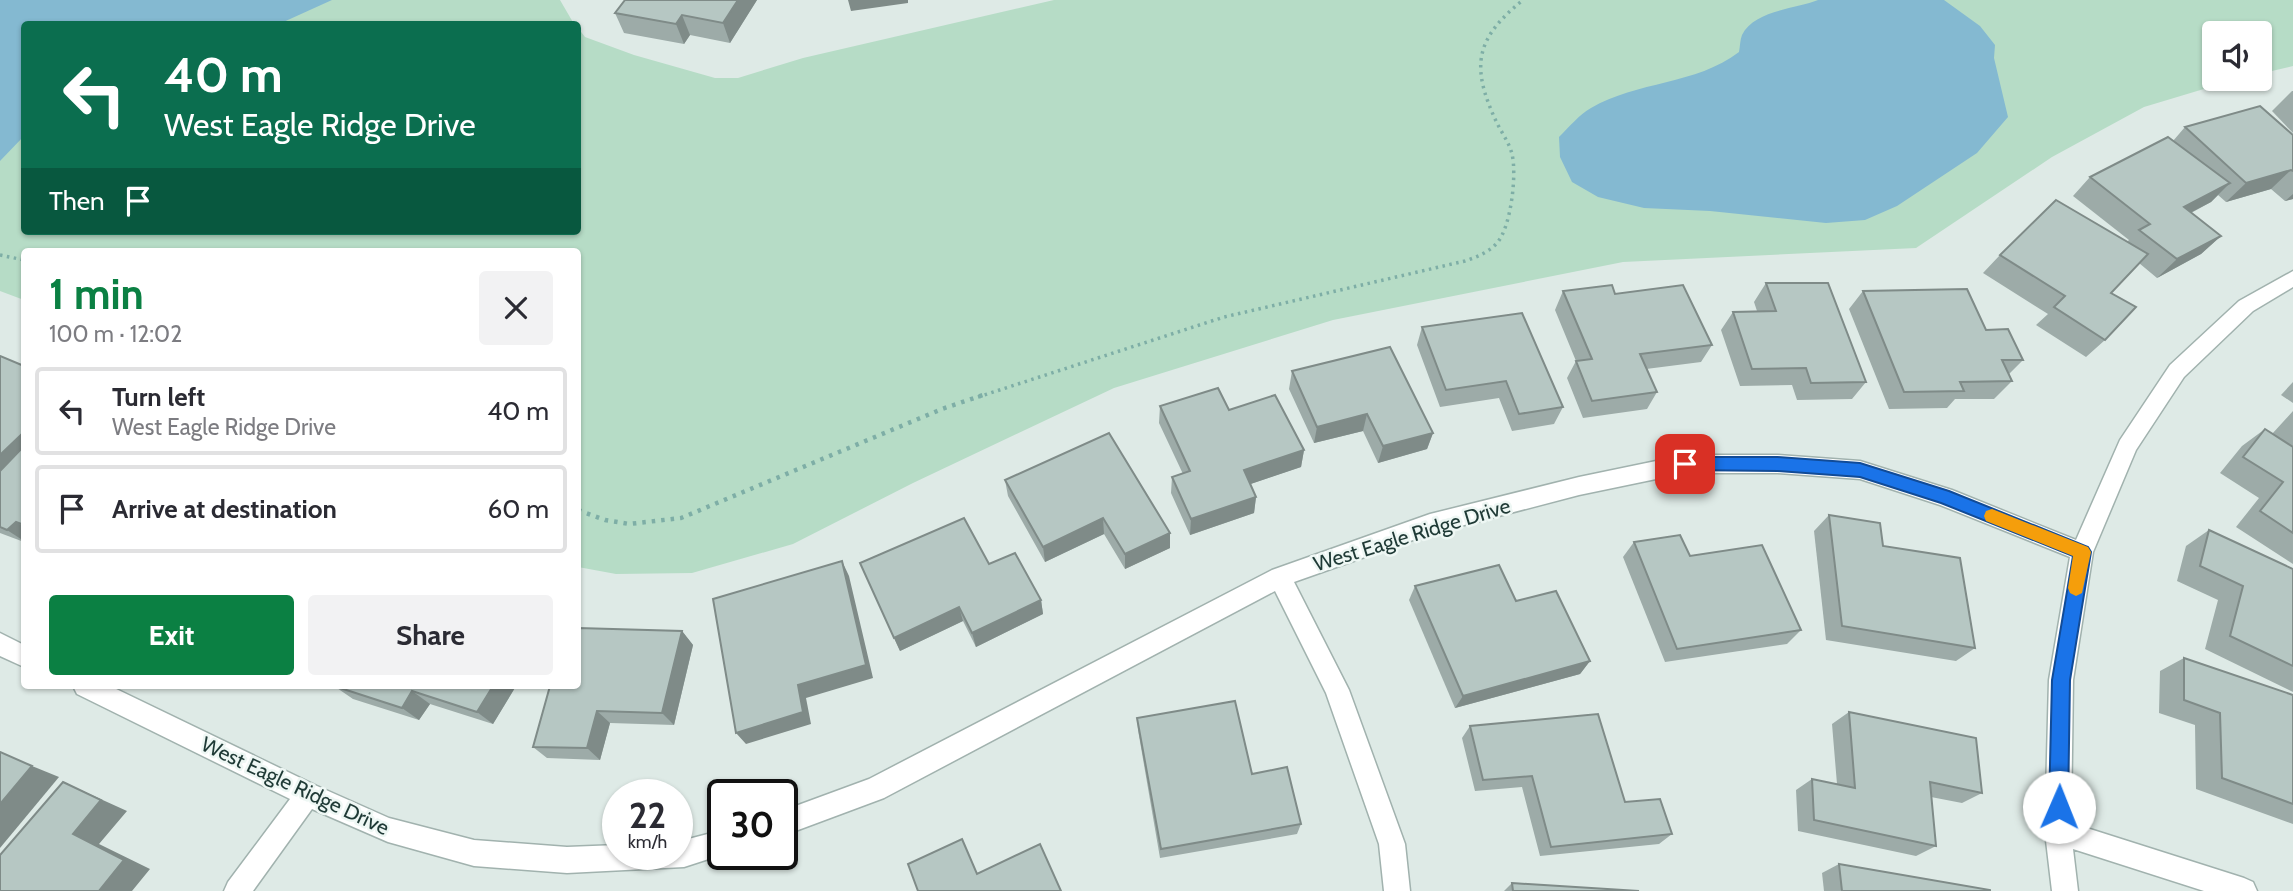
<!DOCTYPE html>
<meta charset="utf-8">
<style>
:root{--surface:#fff;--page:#f2f2f3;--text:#2b2b33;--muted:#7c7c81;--line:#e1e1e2;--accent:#0b8043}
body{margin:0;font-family:Cabin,sans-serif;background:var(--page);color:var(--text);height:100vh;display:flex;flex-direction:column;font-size:26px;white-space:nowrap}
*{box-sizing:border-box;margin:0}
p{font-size:23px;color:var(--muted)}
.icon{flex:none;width:38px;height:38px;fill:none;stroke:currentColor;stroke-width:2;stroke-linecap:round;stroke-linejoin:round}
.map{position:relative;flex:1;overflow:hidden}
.panel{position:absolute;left:21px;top:248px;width:560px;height:441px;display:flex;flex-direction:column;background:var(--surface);border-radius:7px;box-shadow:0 2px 5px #0004}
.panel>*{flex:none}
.banner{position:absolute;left:21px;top:21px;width:560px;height:214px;border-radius:7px;box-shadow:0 2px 5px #0004;background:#0b6e4f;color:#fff;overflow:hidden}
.tools{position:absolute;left:2202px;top:21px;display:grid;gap:14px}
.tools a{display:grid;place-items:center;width:70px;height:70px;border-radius:7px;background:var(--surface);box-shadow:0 2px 5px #0004;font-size:35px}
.speed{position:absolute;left:602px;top:779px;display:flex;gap:14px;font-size:35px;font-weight:700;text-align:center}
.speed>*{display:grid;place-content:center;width:91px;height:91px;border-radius:50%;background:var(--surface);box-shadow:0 2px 5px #0004;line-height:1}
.speed small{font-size:18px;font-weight:400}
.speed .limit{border:4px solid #111;border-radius:10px;background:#fff;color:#111}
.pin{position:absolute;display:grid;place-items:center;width:60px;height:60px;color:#fff;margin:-30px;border-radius:14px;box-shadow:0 4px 10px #0006}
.me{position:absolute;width:77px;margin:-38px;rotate:1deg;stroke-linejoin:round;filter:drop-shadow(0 0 5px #0008)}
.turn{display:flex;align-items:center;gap:24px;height:147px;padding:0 28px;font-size:32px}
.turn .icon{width:91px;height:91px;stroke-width:2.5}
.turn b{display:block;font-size:49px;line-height:60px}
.then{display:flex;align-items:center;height:66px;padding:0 28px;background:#0003;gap:14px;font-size:26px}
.round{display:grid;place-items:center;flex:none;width:74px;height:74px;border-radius:7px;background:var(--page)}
.head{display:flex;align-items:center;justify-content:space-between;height:119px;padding:0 28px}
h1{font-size:42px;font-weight:800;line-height:52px;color:var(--accent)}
.action{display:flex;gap:14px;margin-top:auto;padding:14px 28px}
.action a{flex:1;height:80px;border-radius:7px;background:var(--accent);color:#fff;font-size:28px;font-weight:800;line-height:80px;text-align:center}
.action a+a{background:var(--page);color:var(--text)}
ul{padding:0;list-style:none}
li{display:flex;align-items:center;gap:21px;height:88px;margin:0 14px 10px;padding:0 14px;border:4px solid var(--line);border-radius:7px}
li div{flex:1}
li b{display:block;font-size:26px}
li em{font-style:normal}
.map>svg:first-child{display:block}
.green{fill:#b6dcc6}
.water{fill:#84b9d1}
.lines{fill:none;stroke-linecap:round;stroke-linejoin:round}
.minor-casing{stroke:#a1b2ae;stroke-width:3}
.path-far1{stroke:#7eaea6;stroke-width:3.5;stroke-dasharray:2.5 4.5;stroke-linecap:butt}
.path{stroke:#7eaea6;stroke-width:4.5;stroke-dasharray:3.5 6;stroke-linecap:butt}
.minor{fill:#fff;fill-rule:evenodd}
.wall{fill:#9daba8}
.shaded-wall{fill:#7f8b88}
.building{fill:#b6c7c3;stroke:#7f8b88;stroke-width:2}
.route{fill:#1a73e8;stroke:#114b97;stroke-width:2}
.slow{fill:#f59e0b}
.labels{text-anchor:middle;stroke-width:5;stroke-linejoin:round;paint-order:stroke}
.street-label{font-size:21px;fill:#1f3a36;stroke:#eef7f4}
</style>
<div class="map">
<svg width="2293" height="891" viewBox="0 0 2293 891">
<rect width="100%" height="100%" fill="#deeae6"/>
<path class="green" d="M0 0H560L574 24H24V231H578V28L585 37 634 55 715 78H738L803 58 1054 0H2293V66L2259 74V33H2214V79H2237L2144 107 2052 157 1916 248 1623 262 1333 320 1114 388 913 483 793 544 692 573 616 574 578 567V252H24V300L0 291Z"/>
<g class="water">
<path d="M0 0H332L279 24H24V136L0 161Z"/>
<path d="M1818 0H1944L1980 26 1995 45 1994 58 2008 117 1977 153 1897 206 1865 220 1826 223 1710 211 1644 208 1598 197 1572 182 1560 157 1559 137C1569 127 1579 115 1591 108 1637 81 1696 85 1739 52 1740 47 1740 40 1742 35 1754 10 1796 9 1818 0Z"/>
</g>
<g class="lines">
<g class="minor-casing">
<g id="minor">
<path d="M2293 271V287L2253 311 2184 377 2136 450 2093 552 2073 680 2071 823 2244 878 2253 882 2257 891H2204L2073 849 2078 891H2052L2045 832 2049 680 2070 557 1940 505 1860 479 1778 473H1685L1579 495 1430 534 1294 582 1349 690 1405 844 1410 891H1384L1379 844 1326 693 1275 591 884 798 782 836V811L869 779 1272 570 1430 514 1579 477 1685 455H1778L1860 461 1952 490 2076 540 2120 440 2170 365 2239 301Z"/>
<path d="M0 633 24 645V667L0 656Z"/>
<path d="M73 686H110L317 786 389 818 474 840 567 847 618 845V854H677V842L723 830 724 854 684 867 567 873 474 866 388 842 312 809 253 891H224L228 882 290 799 77 694Z"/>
</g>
</g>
<g class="path-far1">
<path d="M0 255 24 260"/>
<path d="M978 397 1224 317 1465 261C1477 257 1489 252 1497 243 1511 227 1517 175 1512 154 1509 142 1501 132 1496 121 1470 65 1476 38 1523 0"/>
</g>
<path class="path" d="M578 510 605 520 629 524 681 518 942 409 983 395"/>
<use href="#minor" class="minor"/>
</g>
<g class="wall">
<path d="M625 0H757L730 43 690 35 684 44 624 33 615 13Z"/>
<path d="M2292 91H2293V133L2272 111Z"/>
<path d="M2185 127 2293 135V199L2285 201 2271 189 2226 202 2218 195 2211 202 2191 213 2221 236 2201 254 2157 278 2139 263 2111 293 2105 340 2086 357 2036 325 2048 314 1983 273 2000 255 2127 242 2129 240 2073 196 2090 177 2173 141Z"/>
<path d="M1766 283 1866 382 1852 399 1797 400 1792 385 1740 386 1721 330 1733 312 1757 311 1754 302Z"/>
<path d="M1563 291 1615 294 1712 345 1701 362 1646 369 1657 392 1647 409 1583 418 1567 378 1576 361 1555 310Z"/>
<path d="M1863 291 1986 330 2023 360 2008 375 2012 381 1994 399H1955L1947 408 1889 409 1849 309Z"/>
<path d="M1422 327 1563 407 1554 424 1512 431 1499 398 1440 407 1417 345Z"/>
<path d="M0 356 24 366V542L0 533Z"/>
<path d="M1292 371 1433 433 1427 449 1378 463 1363 431 1314 443 1289 389Z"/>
<path d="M2293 382V403L2281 395Z"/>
<path d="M1160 406 1229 410 1304 450 1301 467 1250 484 1256 497 1254 513 1190 535 1171 493 1172 477 1183 474 1159 423Z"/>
<path d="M2293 411V564L2236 527 2259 498 2220 473 2242 446 2265 429 2272 434Z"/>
<path d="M1109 433 1170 548 1125 569 1104 534 1045 562 1008 496 1005 480Z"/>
<path d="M1829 515 1883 546 1975 648 1956 661 1826 640 1814 531Z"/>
<path d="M2209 530 2293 569V692L2205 649 2218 600 2177 581 2186 546Z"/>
<path d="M1634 542 1690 556 1801 630 1787 644 1665 662 1623 557Z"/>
<path d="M989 564 1041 600 1043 614 976 647 963 621 900 651 867 578Z"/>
<path d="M1415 586 1590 661 1580 674 1455 708 1409 600Z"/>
<path d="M682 631 693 645 674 725 610 723 600 760 547 758 533 747Z"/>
<path d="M2184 658 2293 695V824L2196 789 2195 725 2159 713 2160 671Z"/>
<path d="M334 686H516L493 724 430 704 419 720 353 699Z"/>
<path d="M1849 712 1982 793 1962 803 1931 797 1936 846 1916 856 1798 831 1796 790 1812 779 1837 784 1832 724Z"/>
<path d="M1137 718 1252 774 1301 824 1297 834 1160 858 1138 730Z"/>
<path d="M1470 726 1672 834 1659 844 1540 856 1522 787 1475 791 1462 738Z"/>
<path d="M1839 864 1990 891H1824L1822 873Z"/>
<path d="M1512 883 1639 891H1504Z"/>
</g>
<g class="shaded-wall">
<path d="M738 0H757L730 43 723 23Z"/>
<path d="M848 0H908V3L851 11Z"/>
<path d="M682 15 690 35 684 44 676 24Z"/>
<path d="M2291 170 2271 189 2226 202 2246 183Z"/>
<path d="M2230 183 2211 202 2165 226 2184 207Z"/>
<path d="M2293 194V199L2285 201Z"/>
<path d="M2221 236 2201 254 2157 278 2177 259Z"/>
<path d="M1367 414 1363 431 1314 443 1317 427Z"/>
<path d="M24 432V471L0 477V455Z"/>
<path d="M1433 433 1427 449 1378 463 1383 446Z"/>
<path d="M1304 450 1301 467 1242 487 1244 470Z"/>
<path d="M1256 497 1254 513 1190 535 1191 519Z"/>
<path d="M1103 518 1104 534 1045 562 1043 547Z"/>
<path d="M16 522 24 527V541L7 530Z"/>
<path d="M1170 533V548L1125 569V554Z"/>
<path d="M842 561 849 576 873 678 806 698 811 724 746 744 736 733Z"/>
<path d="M1041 600 1043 614 976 647 972 633Z"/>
<path d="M959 607 963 621 900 651 894 638Z"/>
<path d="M682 631 693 645 674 725 662 713Z"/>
<path d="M1590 661 1580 674 1455 708 1463 696Z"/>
<path d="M493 686H516L493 724 477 712Z"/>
<path d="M412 691 430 704 419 720 402 708Z"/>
<path d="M597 711 610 723 600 760 587 748Z"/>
<path d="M32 766 59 777 0 848V804Z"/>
<path d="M63 782 127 811 99 844 150 869 132 891H99L73 834Z"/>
</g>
<g class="building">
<path d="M625 0H738L723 23 682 15 676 24 615 13Z"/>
<path d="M2260 106 2293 135V171L2291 170 2246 183 2185 127Z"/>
<path d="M2168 137 2230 183 2184 207 2221 236 2177 259 2139 230 2150 224 2090 177Z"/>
<path d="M2056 200 2148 254 2111 293 2136 307 2105 340 2054 307 2065 296 2000 255Z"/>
<path d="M1766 283H1828L1866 382 1811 383 1806 368 1752 369 1733 312 1776 311Z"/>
<path d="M1612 285 1615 294 1683 285 1712 345 1640 354 1657 392 1592 401 1576 361 1592 359 1563 291Z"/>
<path d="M1967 289 1986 330 2008 329 2023 360H2002L2012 381 1960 382 1964 391 1904 392 1863 291Z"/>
<path d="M1522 313 1563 407 1519 414 1506 381 1446 390 1422 327Z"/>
<path d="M1390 347 1433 433 1383 446 1367 414 1317 427 1292 371Z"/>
<path d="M0 356 24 366V432L0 455Z"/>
<path d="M1218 388 1229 410 1275 395 1304 450 1244 470 1256 497 1191 519 1172 477 1190 471 1160 406Z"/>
<path d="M2265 429 2293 447V533L2260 511 2283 482 2243 457Z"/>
<path d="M1109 433 1170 533 1125 554 1103 518 1043 547 1005 480Z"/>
<path d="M24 446V525L16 522 7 530 0 527V471Z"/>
<path d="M1829 515 1880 523 1883 546 1960 558 1975 648 1842 626Z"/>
<path d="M964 518 989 564 1015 553 1041 600 972 633 959 607 894 638 860 563Z"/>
<path d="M2209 530 2293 569V666L2230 636 2243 586 2200 566Z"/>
<path d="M1680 535 1690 556 1762 545 1801 630 1677 649 1634 542Z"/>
<path d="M842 561 866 665 798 685 803 712 736 733 713 599Z"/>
<path d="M1499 565 1516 601 1556 591 1590 661 1463 696 1415 586Z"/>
<path d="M578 628 682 631 662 713 597 711 587 748 533 747 550 686H578Z"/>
<path d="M2184 658 2293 695V804L2222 778 2220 713 2184 700Z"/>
<path d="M334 686H493L477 712 412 691 402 708Z"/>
<path d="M1235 701 1252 774 1287 767 1301 824 1161 849 1137 718Z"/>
<path d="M1849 712 1976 738 1982 793 1930 782 1936 846 1814 820 1812 779 1855 788Z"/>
<path d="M1598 714 1625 802 1660 799 1672 834 1551 847 1532 776 1483 780 1470 726Z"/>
<path d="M0 752 32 766 0 804Z"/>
<path d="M63 782 101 800 73 834 124 860 99 891H0V855Z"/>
<path d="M962 839 977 874 1040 844 1061 891H918L908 864Z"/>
<path d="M1839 864 1990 890V891H1842Z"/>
<path d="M1512 883 1639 891H1513Z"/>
</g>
<path class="route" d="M1685 457H1778L1860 463 1949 491 2088 547 2091 552 2070 680 2068 807 2065 814 2059 816 2052 814 2049 807 2052 680 2073 556 1941 503 1860 477 1778 471 1685 470 1679 468 1677 464 1679 459Z"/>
<path class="slow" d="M1992 509 2088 547 2091 552 2082 593 2076 596 2070 593 2068 588 2073 556 1986 521 1984 516 1986 511Z"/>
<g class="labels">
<g class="street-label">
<text transform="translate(1412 535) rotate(-17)" y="7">West Eagle Ridge Drive</text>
<text transform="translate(295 786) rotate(25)" y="7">West Eagle Ridge Drive</text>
</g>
</g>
</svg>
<div class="tools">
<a><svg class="icon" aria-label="sound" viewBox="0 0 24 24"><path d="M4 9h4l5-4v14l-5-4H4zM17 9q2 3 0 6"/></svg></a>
</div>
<div class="speed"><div>22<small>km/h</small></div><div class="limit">30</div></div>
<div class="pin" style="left:1685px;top:464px;background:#d93025"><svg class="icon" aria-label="arrive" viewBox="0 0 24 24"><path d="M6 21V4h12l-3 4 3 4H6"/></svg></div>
<svg class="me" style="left:2059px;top:807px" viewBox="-20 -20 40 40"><circle r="19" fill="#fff"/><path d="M0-13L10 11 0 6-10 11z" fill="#1a73e8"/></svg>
<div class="banner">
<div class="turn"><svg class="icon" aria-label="left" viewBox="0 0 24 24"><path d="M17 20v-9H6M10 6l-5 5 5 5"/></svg><div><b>40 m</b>West Eagle Ridge Drive</div></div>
<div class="then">Then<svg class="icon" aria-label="arrive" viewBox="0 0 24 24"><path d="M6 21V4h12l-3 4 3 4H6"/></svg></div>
</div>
<section class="panel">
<div class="head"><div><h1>1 min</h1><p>100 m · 12:02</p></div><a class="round"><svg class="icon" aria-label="close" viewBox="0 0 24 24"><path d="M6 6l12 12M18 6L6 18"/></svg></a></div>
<ul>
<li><svg class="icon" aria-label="left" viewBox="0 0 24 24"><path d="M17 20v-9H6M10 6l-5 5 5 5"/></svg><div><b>Turn left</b><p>West Eagle Ridge Drive</p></div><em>40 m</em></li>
<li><svg class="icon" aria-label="arrive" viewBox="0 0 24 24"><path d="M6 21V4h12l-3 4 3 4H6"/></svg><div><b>Arrive at destination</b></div><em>60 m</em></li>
</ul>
<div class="action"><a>Exit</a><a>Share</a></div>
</section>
</div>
